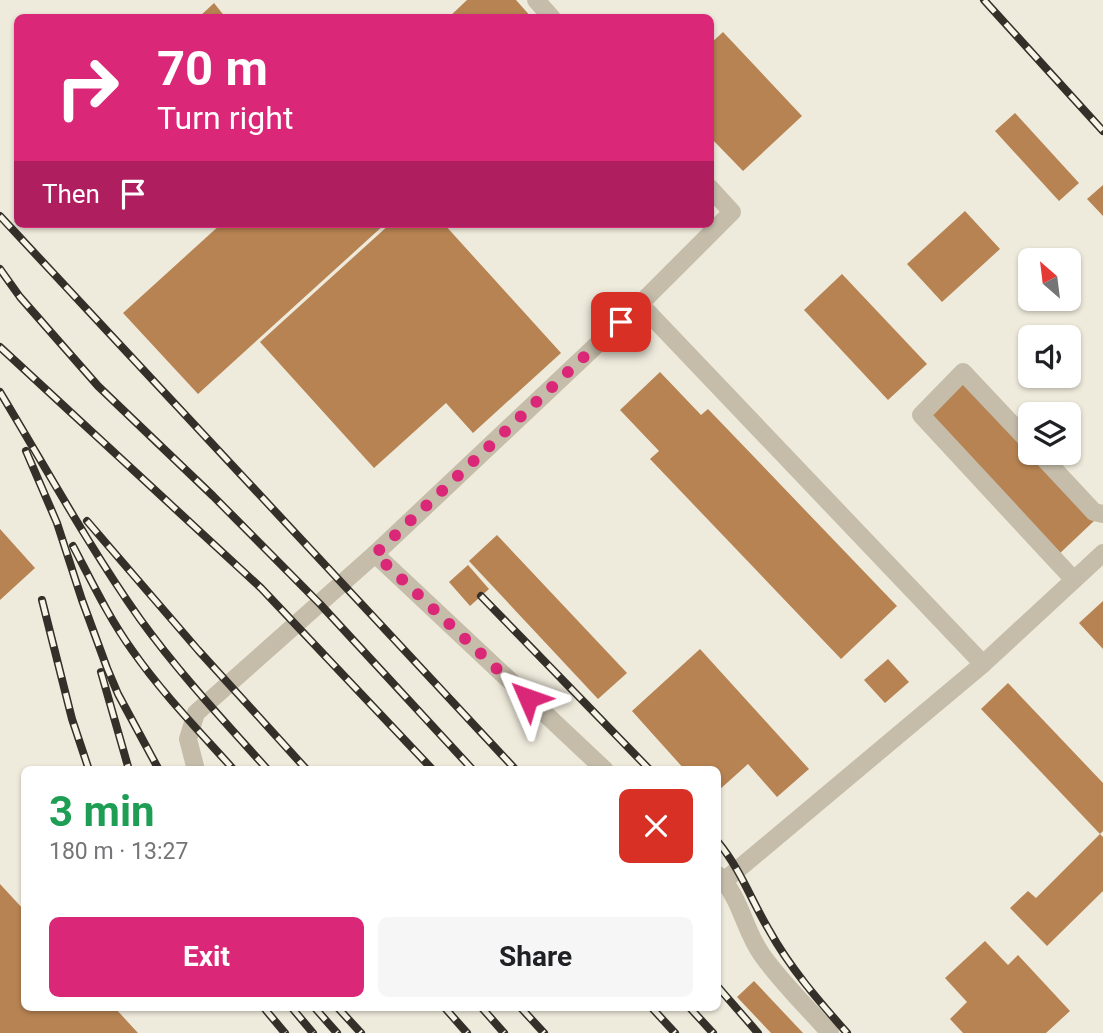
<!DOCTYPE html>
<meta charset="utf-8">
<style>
:root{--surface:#fff;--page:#f6f6f6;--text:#202124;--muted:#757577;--accent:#db2777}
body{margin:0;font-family:Roboto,sans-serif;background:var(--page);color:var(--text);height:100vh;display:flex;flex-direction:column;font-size:26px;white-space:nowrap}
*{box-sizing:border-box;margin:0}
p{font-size:23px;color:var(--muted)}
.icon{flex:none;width:38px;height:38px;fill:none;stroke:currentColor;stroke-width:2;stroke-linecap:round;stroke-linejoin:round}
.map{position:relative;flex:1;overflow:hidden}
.details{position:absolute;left:21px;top:766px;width:700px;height:245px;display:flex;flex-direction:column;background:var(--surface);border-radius:10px;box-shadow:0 2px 5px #0004}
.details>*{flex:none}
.hud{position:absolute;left:14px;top:14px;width:700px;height:214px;border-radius:10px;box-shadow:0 2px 5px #0004;background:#db2777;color:#fff;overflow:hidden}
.needle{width:46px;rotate:332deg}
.buttons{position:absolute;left:1018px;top:248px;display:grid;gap:14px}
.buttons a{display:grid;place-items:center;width:63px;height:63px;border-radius:10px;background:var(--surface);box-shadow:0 2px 5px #0004;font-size:35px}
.pin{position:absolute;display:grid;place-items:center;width:60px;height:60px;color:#fff;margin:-30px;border-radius:14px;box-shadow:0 4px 10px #0006}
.me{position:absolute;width:77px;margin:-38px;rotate:313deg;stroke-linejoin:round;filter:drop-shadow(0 0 5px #0008)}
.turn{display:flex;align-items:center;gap:24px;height:147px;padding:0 28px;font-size:32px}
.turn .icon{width:91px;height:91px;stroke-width:2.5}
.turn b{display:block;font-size:49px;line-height:60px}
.then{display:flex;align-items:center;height:66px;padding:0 28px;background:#0003;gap:14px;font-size:26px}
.round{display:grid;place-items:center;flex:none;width:74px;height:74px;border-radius:10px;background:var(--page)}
.overview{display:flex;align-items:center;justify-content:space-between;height:119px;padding:0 28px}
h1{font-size:42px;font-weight:700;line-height:52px;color:#1e9e55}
.action{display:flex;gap:14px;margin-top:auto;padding:14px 28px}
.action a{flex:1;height:80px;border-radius:10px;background:var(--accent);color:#fff;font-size:28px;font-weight:700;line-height:80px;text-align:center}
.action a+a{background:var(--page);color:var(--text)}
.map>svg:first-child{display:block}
.building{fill:#b78352}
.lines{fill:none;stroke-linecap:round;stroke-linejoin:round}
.minor{stroke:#c5bdaa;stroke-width:18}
.rail-casing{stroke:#342f28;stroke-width:8}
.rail{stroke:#f7f4e8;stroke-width:5;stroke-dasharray:16;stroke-linecap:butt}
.route{stroke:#db2777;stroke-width:12;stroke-dasharray:0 21.6}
</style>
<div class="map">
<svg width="1103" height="1033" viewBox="0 0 1103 1033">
<rect width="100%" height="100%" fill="#efebdc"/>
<g class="building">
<path d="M467 0H516L532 18H448Z"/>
<path d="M214 3 226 18H198Z"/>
<path d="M723 32 802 116 743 171 710 137V44Z"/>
<path d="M1015 113 1079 183 1059 201 995 131Z"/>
<path d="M1103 185V216L1087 199Z"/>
<path d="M965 211 1000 249 942 302 907 264Z"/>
<path d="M221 224H385L198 394 123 313Z"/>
<path d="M390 224H444L561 353 473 433 446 403 374 468 260 342Z"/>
<path d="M842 274 927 364 888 400 804 310Z"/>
<path d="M660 372 701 415 708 409 897 606 841 659 650 459 659 451 620 410Z"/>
<path d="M966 379 1095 520 1057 556 927 415Z"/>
<path d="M0 529 35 568 0 600Z"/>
<path d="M497 535 627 673 598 699 469 561Z"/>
<path d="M468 565 489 589 470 606 449 582Z"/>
<path d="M1103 601V649L1079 623Z"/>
<path d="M700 649 809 769 777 797 748 764 718 791V770H685L632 711Z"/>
<path d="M888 659 909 682 885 703 864 680Z"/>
<path d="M1008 683 1103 783V831L1100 834 981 709Z"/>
<path d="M1100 834 1103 837V891L1047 946 1010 908 1028 891 1036 898Z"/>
<path d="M0 884 24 910V1008H115L138 1033H0Z"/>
<path d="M985 941 1008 965 1018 955 1070 1011 1046 1033H963L950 1019 967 1002 945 978Z"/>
<path d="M754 981 803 1033H771L737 997Z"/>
</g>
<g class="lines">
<g class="minor">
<path d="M536 0 552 18"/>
<path d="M710 188 732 212 640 304 983 664"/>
<path d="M1031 444 963 372 921 415 1074 580"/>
<path d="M1039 453 1094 512 1103 514"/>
<path d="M375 554 605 770"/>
<path d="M196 770 188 739 196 713 375 554 640 304"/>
<path d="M718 875C741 897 744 930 762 955 782 983 807 1007 830 1033"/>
<path d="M724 881 983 664 1103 553"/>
</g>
<g class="rail-casing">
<g id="rail">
<path d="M984 0 1103 131"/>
<path d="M0 216 516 770"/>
<path d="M0 269 20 297 98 386 213 496 320 604 473 770"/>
<path d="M0 347 261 588 433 770"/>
<path d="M0 392C46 468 89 547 140 619 179 673 224 721 268 770"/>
<path d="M26 451 57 523 82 600 107 668 118 694 159 770"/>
<path d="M87 521 198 650 307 770"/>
<path d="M73 546C92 582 109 618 132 650 162 693 199 731 234 770"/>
<path d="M481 596 650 770"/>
<path d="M42 600 72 719 89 770"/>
<path d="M101 672 129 770"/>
<path d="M718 842C741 870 751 900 769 930 790 968 818 1000 847 1033"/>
<path d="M718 987 758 1033"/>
<path d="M264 1008 285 1033"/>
<path d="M292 1008 313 1033"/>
<path d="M315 1008 337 1033"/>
<path d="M338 1008 361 1033"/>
<path d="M445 1008 467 1033"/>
<path d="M482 1008 504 1033"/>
<path d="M521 1008 544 1033"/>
<path d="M652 1008 675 1033"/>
<path d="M690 1008 713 1033"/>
</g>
</g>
<use href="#rail" class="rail"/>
</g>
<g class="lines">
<path class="route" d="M528 698 375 554 621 322"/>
</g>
</svg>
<div class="buttons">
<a><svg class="needle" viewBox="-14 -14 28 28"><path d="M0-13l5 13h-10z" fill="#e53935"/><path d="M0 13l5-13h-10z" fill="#757577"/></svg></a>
<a><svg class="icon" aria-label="sound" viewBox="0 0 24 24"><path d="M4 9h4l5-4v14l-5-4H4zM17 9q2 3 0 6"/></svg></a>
<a><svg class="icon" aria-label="layers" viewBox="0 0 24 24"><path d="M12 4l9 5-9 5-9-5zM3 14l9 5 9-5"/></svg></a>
</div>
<div class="pin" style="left:621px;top:322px;background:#d93025"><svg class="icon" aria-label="arrive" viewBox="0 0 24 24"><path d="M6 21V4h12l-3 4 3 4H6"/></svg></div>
<svg class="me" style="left:528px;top:698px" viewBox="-20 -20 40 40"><path d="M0-17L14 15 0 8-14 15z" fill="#db2777" stroke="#fff" stroke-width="4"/></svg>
<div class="hud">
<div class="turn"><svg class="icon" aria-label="right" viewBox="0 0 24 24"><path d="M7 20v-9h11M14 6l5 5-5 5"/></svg><div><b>70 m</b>Turn right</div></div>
<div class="then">Then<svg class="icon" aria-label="arrive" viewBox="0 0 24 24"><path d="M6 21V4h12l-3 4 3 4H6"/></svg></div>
</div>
<section class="details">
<div class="overview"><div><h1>3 min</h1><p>180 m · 13:27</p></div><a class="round" style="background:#d93025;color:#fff"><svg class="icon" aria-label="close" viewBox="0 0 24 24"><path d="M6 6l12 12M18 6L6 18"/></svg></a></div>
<div class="action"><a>Exit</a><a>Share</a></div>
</section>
</div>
